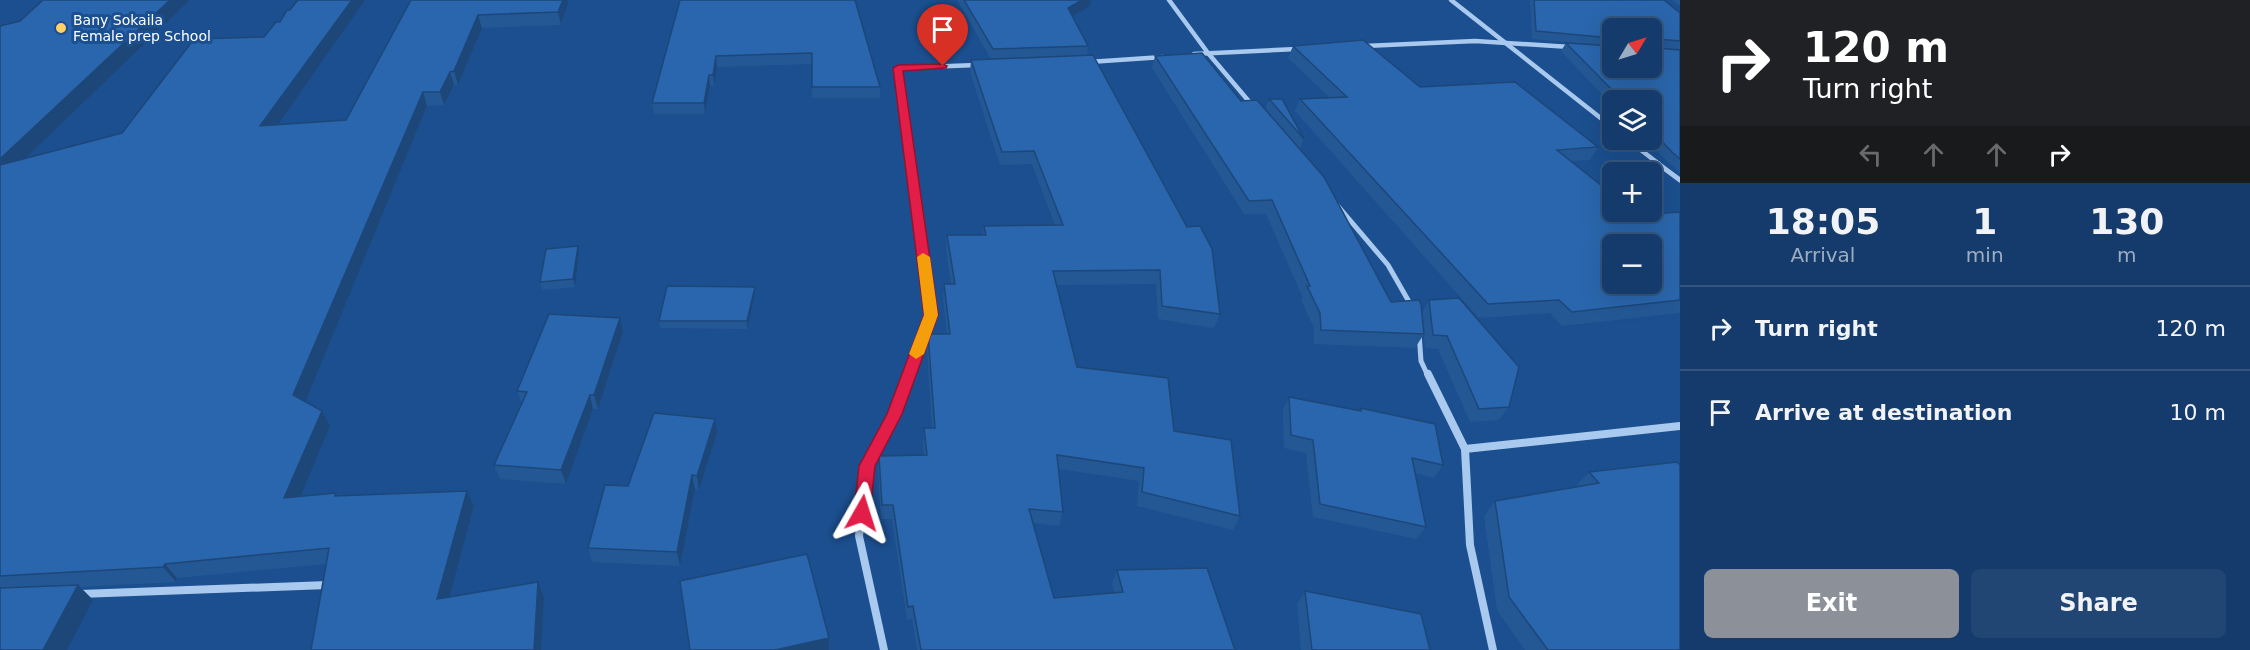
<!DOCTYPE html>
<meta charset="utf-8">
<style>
:root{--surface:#143b6b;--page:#214673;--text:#f1f3f6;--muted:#9dadc1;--line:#33557e;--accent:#8c9099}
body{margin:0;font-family:"DejaVu Sans",sans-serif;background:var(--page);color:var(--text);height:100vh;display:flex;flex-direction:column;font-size:22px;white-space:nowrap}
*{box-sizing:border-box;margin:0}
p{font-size:20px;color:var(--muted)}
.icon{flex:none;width:33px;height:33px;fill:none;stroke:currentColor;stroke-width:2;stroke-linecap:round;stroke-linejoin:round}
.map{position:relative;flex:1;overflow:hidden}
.drawer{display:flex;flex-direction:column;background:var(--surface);width:570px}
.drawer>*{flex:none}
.top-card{background:#202124;color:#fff;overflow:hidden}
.needle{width:39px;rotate:52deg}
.buttons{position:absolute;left:1602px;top:18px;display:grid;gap:12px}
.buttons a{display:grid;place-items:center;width:60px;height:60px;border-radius:9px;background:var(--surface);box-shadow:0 6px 24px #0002,0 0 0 2px var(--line);font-size:30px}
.pin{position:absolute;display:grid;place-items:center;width:51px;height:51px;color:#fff;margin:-62px -26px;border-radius:50% 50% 50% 0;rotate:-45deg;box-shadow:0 0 6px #0007}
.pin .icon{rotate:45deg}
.me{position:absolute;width:66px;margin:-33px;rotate:6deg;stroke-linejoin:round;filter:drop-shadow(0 0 4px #0008)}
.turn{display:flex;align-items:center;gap:21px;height:126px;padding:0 24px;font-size:27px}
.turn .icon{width:78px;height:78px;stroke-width:2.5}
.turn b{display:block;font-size:42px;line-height:51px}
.lanes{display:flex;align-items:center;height:57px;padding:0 24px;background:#0003;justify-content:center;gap:30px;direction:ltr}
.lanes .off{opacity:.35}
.eta{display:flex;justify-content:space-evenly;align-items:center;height:102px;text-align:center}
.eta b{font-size:36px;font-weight:700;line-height:42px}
.cta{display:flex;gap:12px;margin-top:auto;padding:12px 24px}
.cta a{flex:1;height:69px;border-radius:9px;background:var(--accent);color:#fff;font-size:24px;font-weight:700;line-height:69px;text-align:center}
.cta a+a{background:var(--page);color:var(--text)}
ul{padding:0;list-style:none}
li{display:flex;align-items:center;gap:18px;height:84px;padding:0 24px;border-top:2px solid var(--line)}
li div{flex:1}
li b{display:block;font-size:22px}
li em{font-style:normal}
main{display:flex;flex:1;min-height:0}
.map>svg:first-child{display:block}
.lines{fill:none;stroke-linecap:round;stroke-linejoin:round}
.street-far2{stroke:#a9c9ee;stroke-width:4.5}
.street-far1{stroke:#a9c9ee;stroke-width:5}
.street{stroke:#a9c9ee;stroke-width:8}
.wall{fill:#245895;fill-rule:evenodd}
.shaded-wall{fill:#1d4779}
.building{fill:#2a66ad;stroke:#1d4779;stroke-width:1.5;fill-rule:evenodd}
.route{fill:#e11d48;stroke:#92132f;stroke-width:1.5}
.slow{fill:#f59e0b}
.poi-dot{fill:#ffd166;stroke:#1b4f8f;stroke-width:2}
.labels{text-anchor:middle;stroke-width:6;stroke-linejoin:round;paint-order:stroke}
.far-poi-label{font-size:14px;fill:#fff;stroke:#1b4f8f;text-anchor:start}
</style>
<main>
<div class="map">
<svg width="1680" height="650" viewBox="0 0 1680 650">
<rect width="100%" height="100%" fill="#1b4f8f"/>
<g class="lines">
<g class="street-far2">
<path d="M1169 0 1208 53 1252 105"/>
<path d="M1451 0 1612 127"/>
<path d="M1365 46 1475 41 1570 47"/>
<path d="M1194 54 1297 49"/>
<path d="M1089 62 1163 57"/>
<path d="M1628 140 1659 164"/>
<path d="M911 164 898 68 977 65"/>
</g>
<g class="street-far1">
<path d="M1657 163 1680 180"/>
<path d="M1337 205 1388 265 1412 307"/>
<path d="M1419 333 1421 361 1428 376"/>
<path d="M908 376 931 315 911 163"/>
</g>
<g class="street">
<path d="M1428 374 1465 449 1470 545 1493 650"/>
<path d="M1465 449 1680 426"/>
<path d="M80 594 328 585"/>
<path d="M884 650 859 536 867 466 894 414 909 374"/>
</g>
</g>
<g class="wall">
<path d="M43 0H190L26 158 346 120 411 0H569L561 25 482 28 458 85H454L444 105 427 106 305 402 322 411 330 426 301 497 337 496 467 491 474 506 449 597 538 582 544 597 541 650 326 564 177 578 176 582 80 587 93 600 0 650V26L20 21Z"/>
<path d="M680 0H855L880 87V98H812V64L717 67 714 86H710L705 114H654L652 103Z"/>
<path d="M957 0H1091L1090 6 1072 16 1088 46 1087 55 1220 314 1214 328 1158 319 1156 284 1056 285 1077 367 1174 431 1240 516 1233 530 1137 506 1139 481 1059 469 1063 512 1059 526 1033 523 1054 598 1115 593 1112 584 1117 570 1235 650H917L912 619 907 620 892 519H881L878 470 879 456 924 455 923 442 924 428H932L927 348 928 334H947L943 297 944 284H951L946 249 947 235H983L984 226 1055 225 1032 164 1000 165 970 72 971 60 991 59Z"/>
<path d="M1530 0H1664L1680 13V49L1656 48 1680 50V173L1666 160 1646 140H1652V100H1612V105L1561 51 1566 43 1600 45 1532 39ZM1612 28 1652 68H1612Z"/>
<path d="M1672 0H1680V6Z"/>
<path d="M1293 46 1420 87 1598 147 1590 160 1571 161 1639 215 1680 212V313L1562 326 1550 313 1479 318 1295 111 1300 99 1330 98 1288 58Z"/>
<path d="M1155 56 1241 101 1265 109 1269 99 1304 139 1300 149 1391 302 1422 313 1429 300 1509 407 1499 420 1470 422 1438 349 1425 348 1423 329 1424 334 1415 348 1314 344V328L1301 300 1302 296 1266 214H1244L1152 68Z"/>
<path d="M578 246 579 254 575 287 542 290 540 282Z"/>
<path d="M755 295 747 329 660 328 659 321Z"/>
<path d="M623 332 598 409H593L566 484 500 479 494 465 522 404 517 391Z"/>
<path d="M1289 397 1359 411 1360 408 1443 465 1434 478 1415 473 1426 527 1416 539 1313 517 1306 453 1284 448 1283 410Z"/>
<path d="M717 433 699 490 695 489 680 566 592 562 588 548 628 486Z"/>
<path d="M1680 465V650H1525L1497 610 1484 516 1495 501 1577 487 1576 486 1589 472Z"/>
<path d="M1305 591 1430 650H1301L1297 604Z"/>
</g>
<g class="shaded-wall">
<path d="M170 0H190L2 181 0 178V159Z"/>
<path d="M352 0H365L267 140 260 126Z"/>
<path d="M563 0H569L561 25 558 12Z"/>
<path d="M1082 0H1091L1090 6 1066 20 1068 8Z"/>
<path d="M478 15 482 28 458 85 454 71Z"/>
<path d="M716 56 717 67 714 86 713 75Z"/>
<path d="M450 72 454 85 444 105 440 92Z"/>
<path d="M709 75 710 86 705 114 704 103Z"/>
<path d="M423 92 427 106 302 410 293 395Z"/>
<path d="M578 246 579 254 575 287 573 279Z"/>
<path d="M755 287V295L747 329V321Z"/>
<path d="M620 318 623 332 598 409 594 395Z"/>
<path d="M590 395 593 409 566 484 561 470Z"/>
<path d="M322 411 330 426 294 513 284 498Z"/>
<path d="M715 419 717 433 699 490 697 476Z"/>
<path d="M692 475 695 489 680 566 677 552Z"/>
<path d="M467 491 474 506 445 613 437 599Z"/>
<path d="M165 564 177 578 176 582 163 567Z"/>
<path d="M538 582 544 597 541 650H534Z"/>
<path d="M78 585 93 600 67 650H43Z"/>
<path d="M829 638V650H775Z"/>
</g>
<g class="building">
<path d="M43 0H170L0 159V26L20 21Z"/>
<path d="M298 0H352L260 126 346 120 411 0H563L558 12 478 15 454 71 450 72 440 92H423L293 395 322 411 284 498 336 493 335 496 467 491 437 599 538 582 534 650H311L329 548 165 564 163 567 0 576V165L122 133 194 39 264 37 276 22H280L287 10H290Z"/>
<path d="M680 0H855L880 87H812V53L716 56 713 75H709L704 103H652Z"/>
<path d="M964 0H1082L1068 8 1088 46 993 49Z"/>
<path d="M1534 0H1664L1680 13V41L1657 39 1653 44 1657 48 1680 50V159L1672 152 1652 131V100H1622L1566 43 1612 46V68H1652V28H1612V38L1536 31Z"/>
<path d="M1363 40 1420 87 1515 82 1598 147 1557 150 1612 194V212H1635L1639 215 1680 212V300L1572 312 1559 300 1488 304 1300 99 1347 97 1293 46ZM1612 244H1652V284H1612Z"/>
<path d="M1202 53 1241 101 1257 100 1324 177 1391 302 1419 300 1421 304 1424 334 1321 330 1320 313 1307 286H1310L1272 200 1249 201 1155 56Z"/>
<path d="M1093 55 1187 227 1200 226 1212 249 1220 314 1162 306 1160 270 1053 271 1077 367 1168 378 1174 431 1231 440 1240 516 1142 492 1144 468 1057 455 1063 512 1029 509 1054 598 1123 592 1117 570 1207 568 1235 650H921L913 606 908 607 893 505H882L879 456 927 455 924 428H935L928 334H950L944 284H955L947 235H986L984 226 1063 225 1034 151 1002 152 971 60Z"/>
<path d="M1269 99H1282L1304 139Z"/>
<path d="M578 246 573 279 540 282 546 249Z"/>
<path d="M667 286 755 287 747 321H659Z"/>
<path d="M1459 298 1519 367 1509 407 1479 409 1447 336 1433 335 1429 300Z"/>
<path d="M549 314 620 318 594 395H590L561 470 494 465 527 392 517 391Z"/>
<path d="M1289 397 1361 411 1360 408 1435 424 1443 465 1412 458 1426 527 1320 504 1313 440 1291 435Z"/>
<path d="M654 413 715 419 697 476 692 475 677 552 588 548 605 485 628 486Z"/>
<path d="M1677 462 1680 465V650H1548L1509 597 1495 501 1599 483 1589 472Z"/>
<path d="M807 554 829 638 775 650H690L680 581Z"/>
<path d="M78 585 43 650H0V588Z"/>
<path d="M1305 591 1421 614 1430 650H1312Z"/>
</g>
<path class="route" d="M943 64 947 66 946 68 903 71 938 315 902 414 875 466 870 513 868 518 862 520 856 518 854 513 859 466 887 414 924 315 893 68 898 65Z"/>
<path class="slow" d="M923 253 930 257 938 315 924 354 916 359 909 354 924 315 917 257Z"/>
<circle class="poi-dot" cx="61" cy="28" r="6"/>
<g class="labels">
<g class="far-poi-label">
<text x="73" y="25">Bany Sokaila<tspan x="73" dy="16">Female prep School</tspan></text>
</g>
</g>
</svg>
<div class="buttons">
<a><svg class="needle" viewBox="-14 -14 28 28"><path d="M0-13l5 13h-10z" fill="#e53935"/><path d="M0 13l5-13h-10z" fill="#9dadc1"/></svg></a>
<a><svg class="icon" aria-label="layers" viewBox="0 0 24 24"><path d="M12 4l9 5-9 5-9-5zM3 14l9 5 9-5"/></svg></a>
<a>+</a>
<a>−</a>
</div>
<div class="pin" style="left:943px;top:66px;background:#d93025"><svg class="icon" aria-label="arrive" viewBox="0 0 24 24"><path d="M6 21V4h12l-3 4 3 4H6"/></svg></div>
<svg class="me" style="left:862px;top:513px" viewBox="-20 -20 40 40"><path d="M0-17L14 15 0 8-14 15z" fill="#e11d48" stroke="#fff" stroke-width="4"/></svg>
</div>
<section class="drawer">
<div class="top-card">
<div class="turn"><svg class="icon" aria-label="right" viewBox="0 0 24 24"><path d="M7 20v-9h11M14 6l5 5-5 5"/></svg><div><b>120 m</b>Turn right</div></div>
<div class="lanes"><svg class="icon off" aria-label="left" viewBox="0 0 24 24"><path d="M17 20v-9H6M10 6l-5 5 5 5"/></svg><svg class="icon off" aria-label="ahead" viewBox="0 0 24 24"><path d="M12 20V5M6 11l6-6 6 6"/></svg><svg class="icon off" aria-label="ahead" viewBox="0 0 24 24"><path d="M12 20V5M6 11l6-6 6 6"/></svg><svg class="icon" aria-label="right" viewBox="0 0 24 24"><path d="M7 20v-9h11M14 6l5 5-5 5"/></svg></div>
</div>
<div class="eta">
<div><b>18:05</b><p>Arrival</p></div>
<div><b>1</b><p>min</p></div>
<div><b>130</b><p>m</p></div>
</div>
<ul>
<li><svg class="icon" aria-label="right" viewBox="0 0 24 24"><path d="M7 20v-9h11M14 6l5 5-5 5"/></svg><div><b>Turn right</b></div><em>120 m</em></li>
<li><svg class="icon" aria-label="arrive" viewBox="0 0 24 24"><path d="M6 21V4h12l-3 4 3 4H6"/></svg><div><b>Arrive at destination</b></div><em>10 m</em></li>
</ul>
<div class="cta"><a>Exit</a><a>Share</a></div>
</section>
</main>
